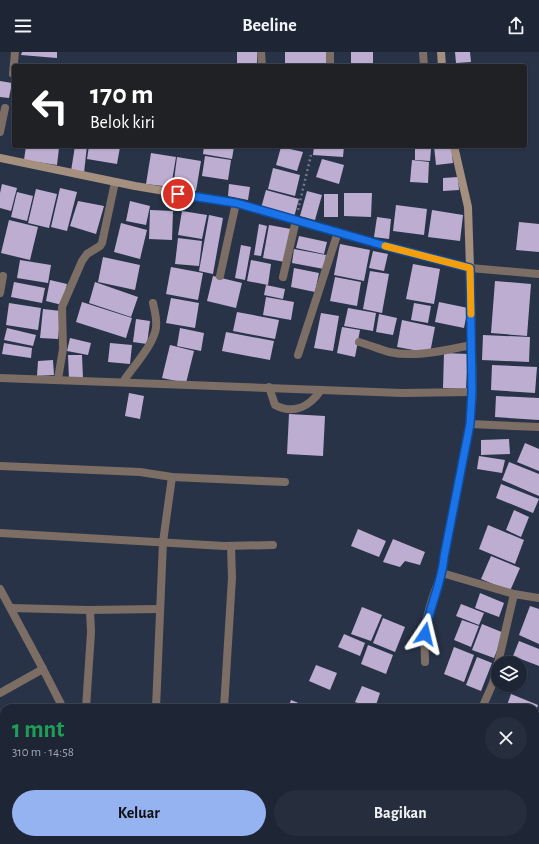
<!DOCTYPE html>
<html lang="id">
<meta charset="utf-8">
<style>
:root{--surface:#1e2636;--page:#262e3e;--text:#f1f3f6;--muted:#a1a5ad;--line:#3c4351;--accent:#95b2f1}
body{margin:0;font-family:"Alegreya Sans",sans-serif;background:var(--page);color:var(--text);height:100vh;display:flex;flex-direction:column;font-size:15px;white-space:nowrap}
*{box-sizing:border-box;margin:0}
p{font-size:13px;color:var(--muted)}
.icon{flex:none;width:22px;height:22px;fill:none;stroke:currentColor;stroke-width:2;stroke-linecap:round;stroke-linejoin:round}
.map{position:relative;flex:1;overflow:hidden}
.details{position:absolute;left:0px;top:652px;width:539px;height:140px;display:flex;flex-direction:column;background:var(--surface);border-radius:12px 12px 0 0;box-shadow:0 1px 3px #0004,0 0 0 1px var(--line)}
.details>*{flex:none}
.top-card{position:absolute;left:12px;top:12px;width:515px;height:84px;border-radius:4px;box-shadow:0 1px 3px #0004,0 0 0 1px var(--line);background:#202124;color:#fff;overflow:hidden}
.fabs{position:absolute;left:491px;top:604px;display:grid;gap:8px}
.fabs a{display:grid;place-items:center;width:36px;height:36px;border-radius:50%;background:var(--surface);box-shadow:0 1px 3px #0004,0 0 0 1px var(--line);font-size:20px}
.pin{position:absolute;display:grid;place-items:center;width:34px;height:34px;color:#fff;margin:-17px;border:2px solid #fff;border-radius:50%;box-shadow:0 1px 4px #0007}
.me{position:absolute;width:44px;margin:-22px;rotate:10deg;stroke-linejoin:round;filter:drop-shadow(0 0 3px #0008)}
.turn{display:flex;align-items:center;gap:14px;height:84px;padding:0 12px;font-size:18px}
.turn .icon{width:52px;height:52px;stroke-width:2.5}
.turn b{display:block;font-size:28px;line-height:34px}
.round{display:grid;place-items:center;flex:none;width:42px;height:42px;border-radius:21px;background:var(--page)}
.overview{display:flex;align-items:center;justify-content:space-between;height:68px;padding:0 12px}
h1{font-size:24px;font-weight:700;line-height:30px;color:#1e9e55}
.action{display:flex;gap:8px;margin-top:auto;padding:8px 12px}
.action a{flex:1;height:46px;border-radius:24px;background:var(--accent);color:#111;font-size:16px;font-weight:700;line-height:46px;text-align:center}
.action a+a{background:var(--page);color:var(--text)}
header{display:flex;justify-content:space-between;align-items:center;height:52px;padding:0 12px;background:var(--surface);font-size:18px;font-weight:700}
.map>svg:first-child{display:block}
.building{fill:#bdaed1}
.lines{fill:none;stroke-linecap:round;stroke-linejoin:round}
.path{stroke:#717a8c;stroke-width:2.5;stroke-dasharray:2 3;stroke-linecap:butt}
.lane{stroke:#7c6e64;stroke-width:8}
.street{stroke:#7c6e64;stroke-width:8}
.secondary{stroke:#a58f7f;stroke-width:8}
.route-casing{stroke:#114b97;stroke-width:10}
.route{stroke:#1a73e8;stroke-width:7}
.slow{stroke:#f59e0b;stroke-width:7}
</style>
<header><svg class="icon" aria-label="menu" viewBox="0 0 24 24"><path d="M4 6h16M4 12h16M4 18h16"/></svg>Beeline<svg class="icon" aria-label="share" viewBox="0 0 24 24"><path d="M12 15V3M7 8l5-5 5 5M5 13v7h14v-7"/></svg></header>
<div class="map">
<svg width="539" height="792" viewBox="0 0 539 792">
<rect width="100%" height="100%" fill="#283348"/>
<g class="building">
<path d="M22 0H57V6L21 3Z"/>
<rect x="237" y="0" width="20" height="14"/>
<rect x="285" y="0" width="41" height="14"/>
<rect x="351" y="0" width="22" height="14"/>
<path d="M455 0H470L471 10 456 11Z"/>
<path d="M0 29 12 31 9 46 0 45Z"/>
<path d="M26 94H44L59 96 57 113 24 108Z"/>
<path d="M75 94H87L84 121 71 119Z"/>
<path d="M89 94 120 95 117 112 87 107Z"/>
<path d="M204 94H234L232 107 203 102Z"/>
<path d="M314 94H344L343 105 313 103Z"/>
<path d="M434 94H451L453 111 436 113Z"/>
<path d="M281 95 303 100 297 119 276 113Z"/>
<path d="M415 96 431 97 430 109 415 108Z"/>
<path d="M151 101 176 105 171 135 146 132Z"/>
<path d="M205 104 231 108 228 128 202 124Z"/>
<path d="M177 105 201 109 196 139 173 136Z"/>
<path d="M322 107 344 113 339 132 316 125Z"/>
<path d="M412 108 429 110 428 131 410 130Z"/>
<path d="M273 116 300 123 295 144 268 137Z"/>
<path d="M458 125 459 138 443 139V126Z"/>
<path d="M2 132 17 136 11 159 0 156V141Z"/>
<path d="M229 132 250 135 248 148 228 144Z"/>
<path d="M60 136 77 140 67 179 51 175Z"/>
<path d="M36 137 57 142 49 176 28 171Z"/>
<path d="M266 138 299 147 294 165 261 156Z"/>
<path d="M307 139 322 143 315 168 300 164Z"/>
<path d="M17 140 33 144 27 169 11 165Z"/>
<path d="M344 141H372L371 165 344 164Z"/>
<rect x="324" y="142" width="14" height="23"/>
<path d="M78 149 104 154 96 182 70 174Z"/>
<path d="M130 149 150 154 146 173 126 169Z"/>
<path d="M396 153 427 157 424 183 393 179Z"/>
<path d="M150 158 173 159 172 188 149 187Z"/>
<path d="M432 158 463 163 460 189 428 185Z"/>
<path d="M182 159 207 163 202 187 178 183Z"/>
<path d="M209 163 223 166 213 222 199 219Z"/>
<path d="M377 165 391 167 389 187 374 185Z"/>
<path d="M9 168 38 175 30 208 1 201Z"/>
<path d="M519 170 539 172V200L516 198Z"/>
<path d="M121 171 147 178 140 207 114 200Z"/>
<path d="M259 172 267 174 261 204 254 203Z"/>
<path d="M269 173 291 177 285 210 263 206Z"/>
<path d="M299 184 327 190 324 202 296 196Z"/>
<path d="M178 186 202 189 199 214 175 212Z"/>
<path d="M340 192 370 198 364 229 334 223Z"/>
<path d="M241 193 251 195 245 228 235 226Z"/>
<path d="M294 197 326 203 324 217 292 211Z"/>
<path d="M373 199 388 202 384 219 369 216Z"/>
<path d="M103 205 140 213 135 238 98 230Z"/>
<path d="M20 208 51 213 48 231 17 226Z"/>
<path d="M251 208 271 212 268 233 247 229Z"/>
<path d="M413 212 440 217 434 252 406 247Z"/>
<path d="M171 215 203 221 198 248 166 242Z"/>
<path d="M294 216 319 221 315 240 291 235Z"/>
<path d="M370 219 389 222 382 261 363 257Z"/>
<path d="M213 224 242 231 236 256 207 249Z"/>
<path d="M335 225 361 230 357 254 330 249Z"/>
<path d="M50 228 67 232 62 253 46 249Z"/>
<path d="M495 229 531 232 527 284 491 281Z"/>
<path d="M14 230 45 236 42 251 11 245Z"/>
<path d="M95 230 138 245 131 265 89 251Z"/>
<path d="M266 233 285 237 283 247 264 243Z"/>
<path d="M266 245 294 250 291 268 263 263Z"/>
<path d="M171 246 199 251 195 276 166 271Z"/>
<path d="M82 250 132 266 126 286 76 270Z"/>
<path d="M439 250 468 256 464 276 435 270Z"/>
<path d="M9 251 41 256 38 278 6 273Z"/>
<path d="M414 251 431 254 428 271 411 268Z"/>
<path d="M348 256 376 261 373 279 344 274Z"/>
<path d="M43 257 61 259 58 287 40 286Z"/>
<path d="M237 260 279 268 275 287 233 279Z"/>
<path d="M321 261 339 264 333 299 314 296Z"/>
<path d="M379 262 397 266 393 283 376 280Z"/>
<path d="M136 267 150 269 147 292 133 290Z"/>
<path d="M402 268 435 275 430 301 397 295Z"/>
<path d="M342 275 360 278 355 305 337 301Z"/>
<path d="M7 276 36 283 33 294 4 288Z"/>
<path d="M180 276 204 281 201 299 177 294Z"/>
<path d="M226 280 274 289 270 308 222 299Z"/>
<path d="M483 283 530 285 529 310 482 308Z"/>
<path d="M70 286 91 291 88 303 67 299Z"/>
<path d="M4 291 32 296 31 306 2 302Z"/>
<path d="M110 291 132 293 130 312 108 310Z"/>
<path d="M170 293 194 299 186 331 162 326Z"/>
<path d="M444 301 468 302 466 337 443 336Z"/>
<path d="M68 303H82L83 327H69Z"/>
<path d="M53 308 54 323 37 324 38 309Z"/>
<path d="M492 313 537 315 535 341 491 338Z"/>
<path d="M129 341 144 344 140 367 125 364Z"/>
<path d="M496 344 539 346V368L495 365Z"/>
<path d="M289 362 325 364 323 404 287 402Z"/>
<path d="M509 387 510 402 481 403V388Z"/>
<path d="M525 391 539 397V419L517 410Z"/>
<path d="M479 404 505 408 502 421 477 417Z"/>
<path d="M509 410 539 422V444L502 428Z"/>
<path d="M501 432 539 447 533 461 496 446Z"/>
<path d="M514 458 529 465 521 485 506 478Z"/>
<path d="M488 473 524 488 515 512 479 497Z"/>
<path d="M358 477 386 489 379 505 351 494Z"/>
<path d="M393 487 425 500 420 513 405 509 400 515 383 510Z"/>
<path d="M491 504 520 516 510 539 481 527Z"/>
<path d="M480 541 504 551 499 565 475 556Z"/>
<path d="M461 552 484 561 479 573 456 564Z"/>
<path d="M530 554 539 557V592L519 583Z"/>
<path d="M362 555 382 563 371 589 351 582Z"/>
<path d="M383 566 405 575 395 600 373 591Z"/>
<path d="M462 568 479 574 471 595 454 588Z"/>
<path d="M482 572 504 581 494 606 472 598Z"/>
<path d="M344 582 365 591 360 604 338 595Z"/>
<path d="M519 589 539 597V614L513 604Z"/>
<path d="M368 593 393 603 386 622 361 612Z"/>
<path d="M454 595 474 603 464 630 444 622Z"/>
<path d="M477 605 492 611 481 639 466 633Z"/>
<path d="M316 613 337 621 330 638 309 629Z"/>
<path d="M362 634 380 641 375 656H370L355 650Z"/>
<path d="M511 642 538 653 535 662V656H506Z"/>
<path d="M291 648 311 656H288Z"/>
</g>
<g class="lines">
<g class="path">
<path d="M298 158 311 103"/>
<path d="M415 792 416 788"/>
</g>
<path class="lane" d="M269 335 275 353C294 363 310 354 321 338"/>
<g class="street">
<path d="M261 0 262 14"/>
<path d="M330 0V14"/>
<path d="M423 0 424 14"/>
<path d="M13 22 15 0"/>
<path d="M0 80 5 56"/>
<path d="M539 222 470 216 473 340 470 372 444 505 442 521 514 542 539 546"/>
<path d="M220 224 236 151"/>
<path d="M283 225 296 168"/>
<path d="M0 241 3 224"/>
<path d="M359 290C369 293 379 297 389 300 417 306 444 298 472 293"/>
<path d="M298 303 338 180"/>
<path d="M0 326 402 341 473 340"/>
<path d="M58 327 63 297 62 255 82 209 87 202 100 194 102 191 115 130"/>
<path d="M123 330C132 316 154 292 156 276 157 268 155 259 153 251"/>
<path d="M470 372 539 375"/>
<path d="M0 414 140 420 172 425 285 430"/>
<path d="M0 481 224 494 273 493"/>
<path d="M0 537 43 617"/>
<path d="M11 556 87 558 160 557"/>
<path d="M425 610C425 600 424 591 425 581 426 561 434 540 442 521"/>
<path d="M498 611 514 542"/>
<path d="M0 641 43 617 63 656"/>
<path d="M86 656 91 580 90 558"/>
<path d="M156 656 163 490 172 425"/>
<path d="M224 656 232 526 231 494"/>
<path d="M482 656 493 631 498 611"/>
<path d="M22 788 24 792"/>
</g>
<g class="secondary">
<path d="M441 0 442 14"/>
<path d="M0 106 135 134 236 151 389 195 470 216 468 155 454 94"/>
<path d="M0 708 4 715"/>
<path d="M0 745 4 749"/>
<path d="M176 788 198 792"/>
</g>
</g>
<g class="lines">
<g class="route-casing">
<path id="route" d="M178 142 236 151 389 195 470 216 472 340 470 372 444 505C442 531 429 555 425 582"/>
</g>
<use href="#route" class="route"/>
<path class="slow" d="M385 194 470 216 471 262"/>
</g>
</svg>
<div class="fabs">
<a><svg class="icon" aria-label="layers" viewBox="0 0 24 24"><path d="M12 4l9 5-9 5-9-5zM3 14l9 5 9-5"/></svg></a>
</div>
<div class="pin" style="left:178px;top:142px;background:#d93025"><svg class="icon" aria-label="arrive" viewBox="0 0 24 24"><path d="M6 21V4h12l-3 4 3 4H6"/></svg></div>
<svg class="me" style="left:425px;top:582px" viewBox="-20 -20 40 40"><path d="M0-17L14 15 0 8-14 15z" fill="#1a73e8" stroke="#fff" stroke-width="4"/></svg>
<div class="top-card">
<div class="turn"><svg class="icon" aria-label="left" viewBox="0 0 24 24"><path d="M17 20v-9H6M10 6l-5 5 5 5"/></svg><div><b>170 m</b>Belok kiri</div></div>
</div>
<section class="details">
<div class="overview"><div><h1>1 mnt</h1><p>310 m · 14:58</p></div><a class="round"><svg class="icon" aria-label="close" viewBox="0 0 24 24"><path d="M6 6l12 12M18 6L6 18"/></svg></a></div>
<div class="action"><a>Keluar</a><a>Bagikan</a></div>
</section>
</div>
